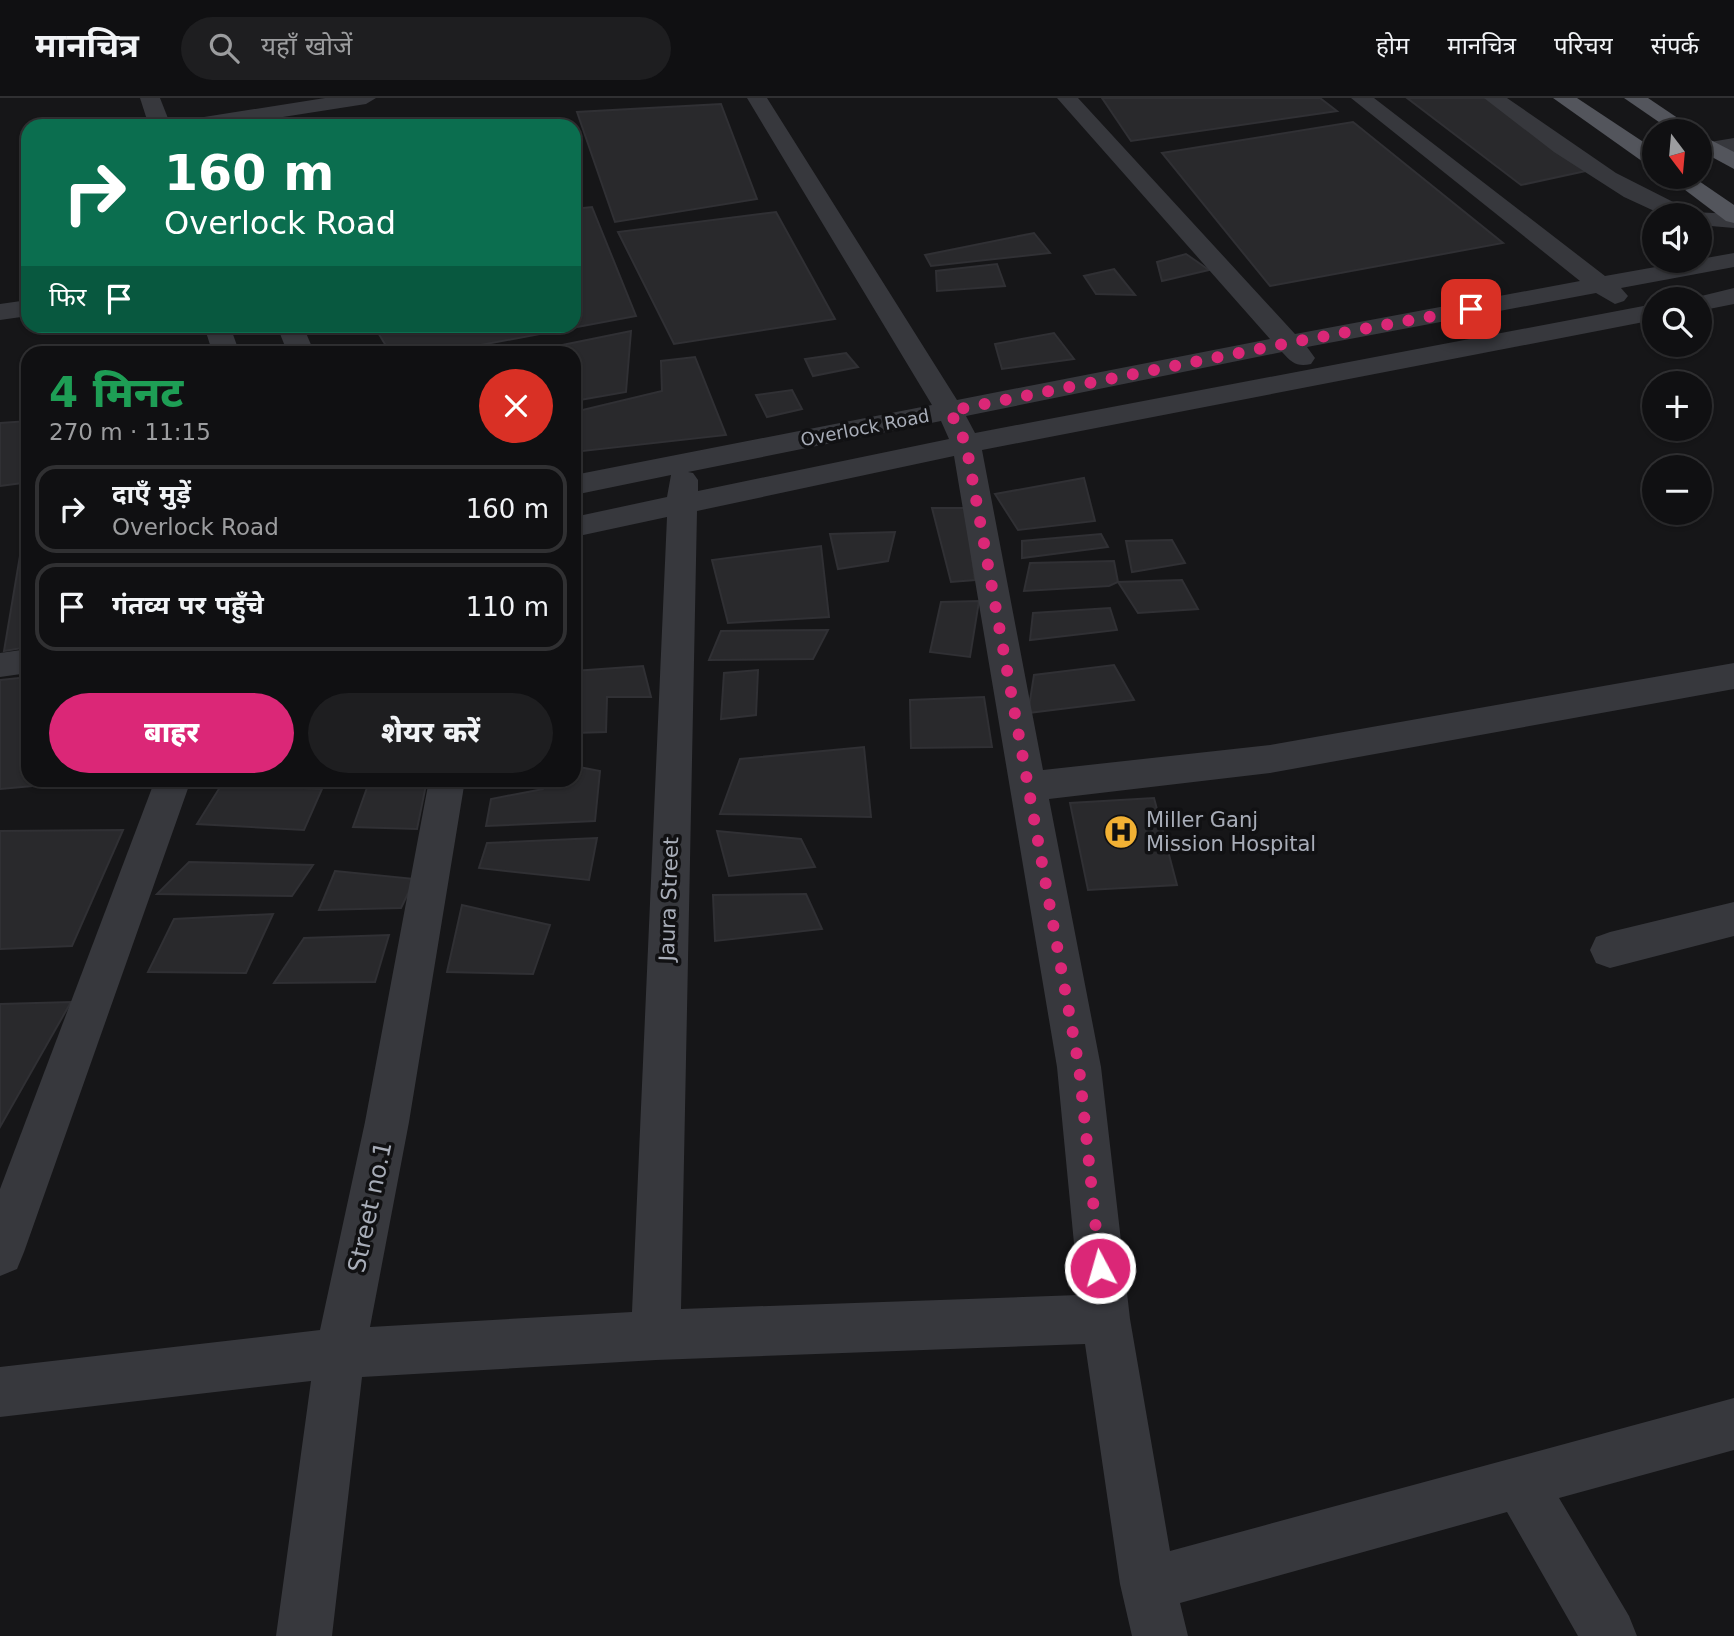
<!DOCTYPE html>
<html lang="hi">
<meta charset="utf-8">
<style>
:root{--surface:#101012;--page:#1e1e20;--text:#f1f3f6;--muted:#9c9d9f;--line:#303032;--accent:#db2777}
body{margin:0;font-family:"DejaVu Sans","Noto Sans Devanagari",sans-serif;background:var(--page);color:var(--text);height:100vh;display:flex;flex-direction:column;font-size:26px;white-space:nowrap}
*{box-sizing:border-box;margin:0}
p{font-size:23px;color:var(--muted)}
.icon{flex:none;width:38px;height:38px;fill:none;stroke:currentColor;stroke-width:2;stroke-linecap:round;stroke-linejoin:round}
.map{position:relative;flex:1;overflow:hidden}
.side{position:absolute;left:21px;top:248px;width:560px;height:441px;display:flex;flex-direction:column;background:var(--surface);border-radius:21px;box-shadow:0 2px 5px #0004,0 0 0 2px var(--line)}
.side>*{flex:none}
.guide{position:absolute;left:21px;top:21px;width:560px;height:214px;border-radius:21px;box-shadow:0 2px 5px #0004,0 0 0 2px var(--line);background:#0b6e4f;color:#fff;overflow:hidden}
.needle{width:46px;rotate:164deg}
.controls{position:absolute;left:1642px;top:21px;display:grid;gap:14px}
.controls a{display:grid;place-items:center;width:70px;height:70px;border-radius:50%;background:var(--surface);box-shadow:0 2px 5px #0004,0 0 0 2px var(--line);font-size:35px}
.pin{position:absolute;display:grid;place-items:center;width:60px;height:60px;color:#fff;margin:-30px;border-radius:14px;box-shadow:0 4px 10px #0006}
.me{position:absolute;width:77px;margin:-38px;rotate:354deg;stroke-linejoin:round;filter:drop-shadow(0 0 5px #0008)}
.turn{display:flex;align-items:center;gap:24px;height:147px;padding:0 28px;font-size:32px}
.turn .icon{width:91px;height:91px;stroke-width:2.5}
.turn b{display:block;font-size:49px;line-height:60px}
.then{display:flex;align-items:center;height:66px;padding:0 28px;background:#0003;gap:14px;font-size:26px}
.round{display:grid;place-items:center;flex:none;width:74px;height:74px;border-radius:37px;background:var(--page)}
.headline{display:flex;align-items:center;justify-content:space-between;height:119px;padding:0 28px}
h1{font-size:42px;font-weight:800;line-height:52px;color:#1e9e55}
.action{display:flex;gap:14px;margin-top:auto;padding:14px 28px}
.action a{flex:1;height:80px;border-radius:42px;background:var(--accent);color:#fff;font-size:28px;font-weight:800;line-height:80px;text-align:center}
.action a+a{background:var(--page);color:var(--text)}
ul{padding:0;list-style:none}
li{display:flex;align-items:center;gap:21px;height:88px;margin:0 14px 10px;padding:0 14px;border:4px solid var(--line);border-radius:21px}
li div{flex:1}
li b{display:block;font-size:26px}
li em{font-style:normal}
header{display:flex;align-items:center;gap:42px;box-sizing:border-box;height:98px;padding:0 35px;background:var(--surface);border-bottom:2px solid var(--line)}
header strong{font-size:33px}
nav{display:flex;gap:38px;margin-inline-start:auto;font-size:24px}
.search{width:490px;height:63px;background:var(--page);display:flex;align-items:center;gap:18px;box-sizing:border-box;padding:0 24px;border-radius:38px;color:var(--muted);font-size:26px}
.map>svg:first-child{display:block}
.building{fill:#29292c;stroke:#303034;stroke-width:2}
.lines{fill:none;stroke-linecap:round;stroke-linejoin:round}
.minor{fill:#37383d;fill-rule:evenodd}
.major{fill:#53555c;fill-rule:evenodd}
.route{stroke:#db2777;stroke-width:12;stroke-dasharray:0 21.6}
.labels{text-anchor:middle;stroke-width:7;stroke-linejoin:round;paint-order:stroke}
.far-street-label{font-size:18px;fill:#a8adb8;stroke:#111113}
.poi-label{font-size:21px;fill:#a8adb8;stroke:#111113;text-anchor:start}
.street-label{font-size:21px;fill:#a8adb8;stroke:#111113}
.near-street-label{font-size:24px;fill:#a8adb8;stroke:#111113}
</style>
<header>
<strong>मानचित्र</strong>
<div class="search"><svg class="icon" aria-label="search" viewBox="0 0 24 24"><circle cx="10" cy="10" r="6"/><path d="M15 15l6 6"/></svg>यहाँ खोजें</div>
<nav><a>होम</a><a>मानचित्र</a><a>परिचय</a><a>संपर्क</a></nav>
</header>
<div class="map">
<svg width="1734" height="1538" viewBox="0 0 1734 1538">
<rect width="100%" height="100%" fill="#161618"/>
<g class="building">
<path d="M1102 0H1320L1337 13 1131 43Z"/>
<path d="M1407 0H1488L1586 73 1521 87Z"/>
<path d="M721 6 757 101 615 124 577 14Z"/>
<path d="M1353 24 1503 145 1270 188 1162 55Z"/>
<path d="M592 109 636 218 433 256H391L374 228H574V111Z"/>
<path d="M776 114 835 221 674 246 618 134Z"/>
<path d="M1034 135 1050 155 931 168 925 157Z"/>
<path d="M1186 156 1209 172 1162 183 1157 164Z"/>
<path d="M997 166 1005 188 937 193 936 173Z"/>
<path d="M1114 171 1135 197 1096 196 1084 178Z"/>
<path d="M631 233 626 294 574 303V256H518Z"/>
<path d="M1054 235 1074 261 1002 271 995 246Z"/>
<path d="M846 255 858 269 813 278 805 261Z"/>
<path d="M695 259 726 337 574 354V314L662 293 661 263Z"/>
<path d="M792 292 802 311 767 319 756 297Z"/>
<path d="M28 323V372L22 385 0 388V325Z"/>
<path d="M1084 380 1095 423 1018 432 995 396Z"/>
<path d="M28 410V549L4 553Z"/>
<path d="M932 410H966L975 482 951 484Z"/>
<path d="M895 434 888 463 838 471 830 436Z"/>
<path d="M1101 436 1108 449 1022 460V443Z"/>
<path d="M1172 442 1185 465 1132 474 1126 443Z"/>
<path d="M821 448 829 519 728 525 712 462Z"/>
<path d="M1114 463 1118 484 1109 488 1024 493 1030 465Z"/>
<path d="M1182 482 1198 511 1138 515 1118 484Z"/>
<path d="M979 503 970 559 930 554 941 504Z"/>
<path d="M1110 510 1117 532 1030 542 1033 515Z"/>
<path d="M828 532 813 561 709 562 721 533Z"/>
<path d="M1114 567 1134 602 1028 615 1034 577Z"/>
<path d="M643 568 651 599H607L606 634 574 635V573Z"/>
<path d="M758 572 756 617 721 621 724 575Z"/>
<path d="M28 579V682H99L0 691V582Z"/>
<path d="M984 599 992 649 911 650 910 602Z"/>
<path d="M864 649 871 719 720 716 740 661Z"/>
<path d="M574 668 600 673 595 723 486 728 491 701 543 691 551 682H574Z"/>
<path d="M222 686 322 691 304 732 197 726Z"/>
<path d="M368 687H426L417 731 353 729Z"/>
<path d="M1154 700 1177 787 1088 792 1070 705Z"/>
<path d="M123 732 72 848 0 851V733Z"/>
<path d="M717 733 801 741 815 769 729 778Z"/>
<path d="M597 740 589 782 479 770 487 745Z"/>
<path d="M189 764 313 767 292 798 157 796Z"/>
<path d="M335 773 415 781 401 810 319 812Z"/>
<path d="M806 796 822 831 715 843 713 797Z"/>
<path d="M462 807 550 827 533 876 447 874Z"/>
<path d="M273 816 246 875 148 874 174 821Z"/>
<path d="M389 837 375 884 274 885 304 840Z"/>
<path d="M71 904 0 1029V906Z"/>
</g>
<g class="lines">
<g class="minor">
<path d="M140 0H160L171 28H149Z"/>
<path d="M325 0H376L366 6 226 28H195L193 25 204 19Z"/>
<path d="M747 0H767L957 302 1270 241 1057 0H1078L1295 236 1580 183 1351 0H1374L1605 178 1734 155V169L1621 190 1628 198 1624 203 1615 206 1596 195 1307 249 1315 260 1311 266C1297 269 1292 265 1282 254L966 318 975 335 1654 206V222L982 352 1043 672 1270 647 1734 565V591L1270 675 1049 701 1101 969 1130 1221 1170 1453 1734 1300V1352L1559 1400 1629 1518 1637 1538H1578L1507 1414 1180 1505 1188 1538H1132L1120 1486 1085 1246 656 1262 362 1279 332 1538H276L311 1283 0 1319V1269L320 1232 365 1024 429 682H465L409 1024 370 1229 632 1214 667 419 574 439V419L667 399 671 377 574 397V377L932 307ZM941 323 949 341 698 393V382L693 375 688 374ZM954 358 1057 969 1079 1197 681 1211 697 413Z"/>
<path d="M1484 0H1507L1616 75 1693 114 1734 116V130L1699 127V117H1663L1624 99 1554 54Z"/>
<path d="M1734 40V54L1712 57 1701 50 1704 45Z"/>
<path d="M1734 190V206L1699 213V201H1689Z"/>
<path d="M28 202V218L0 222V206Z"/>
<path d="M204 228H230L240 256H213Z"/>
<path d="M277 228H303L315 256H288Z"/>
<path d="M28 551V575L0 579V555Z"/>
<path d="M155 682H191L24 1154 17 1171 0 1178V1091Z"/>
<path d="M1734 804V838L1610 870 1596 865 1590 852 1596 839 1610 834Z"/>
</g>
<g class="major">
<path d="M1553 0H1577L1654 51V68L1646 66Z"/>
<path d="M1624 0H1648L1697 33H1672Z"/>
<path d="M1699 36 1734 54V71L1699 52Z"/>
<path d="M1668 79H1693L1734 107V125L1726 123Z"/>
</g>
</g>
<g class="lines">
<path class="route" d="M1100 1170 1079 969 966 346 950 313 1288 245 1471 211"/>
</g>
<defs>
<g id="hospital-disc" transform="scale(1.75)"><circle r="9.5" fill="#f2b134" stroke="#111113"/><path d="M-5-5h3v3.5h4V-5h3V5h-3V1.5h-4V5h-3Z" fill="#111"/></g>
</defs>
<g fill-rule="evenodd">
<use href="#hospital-disc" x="1121" y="734"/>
</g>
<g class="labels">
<g class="far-street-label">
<text transform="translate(865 330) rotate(-11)" y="6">Overlock Road</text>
</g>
<g class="poi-label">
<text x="1146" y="729">Miller Ganj<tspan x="1146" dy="24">Mission Hospital</tspan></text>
</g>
<g class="street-label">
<text transform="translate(669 801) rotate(-88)" y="7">Jaura Street</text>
</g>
<g class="near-street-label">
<text transform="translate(370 1109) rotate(-78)" y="8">Street no.1</text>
</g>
</g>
</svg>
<div class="controls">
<a><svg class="needle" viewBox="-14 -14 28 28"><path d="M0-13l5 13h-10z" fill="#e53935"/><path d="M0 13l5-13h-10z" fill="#9c9d9f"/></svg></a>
<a><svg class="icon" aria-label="sound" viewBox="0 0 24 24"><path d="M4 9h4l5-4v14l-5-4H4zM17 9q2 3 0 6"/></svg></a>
<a><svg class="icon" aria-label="search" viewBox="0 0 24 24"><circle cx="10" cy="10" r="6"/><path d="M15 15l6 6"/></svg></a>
<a>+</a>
<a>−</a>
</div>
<div class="pin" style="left:1471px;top:211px;background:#d93025"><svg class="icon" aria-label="arrive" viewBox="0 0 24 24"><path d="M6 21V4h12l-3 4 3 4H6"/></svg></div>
<svg class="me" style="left:1100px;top:1170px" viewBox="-20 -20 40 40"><circle r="17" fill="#db2777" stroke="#fff" stroke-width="3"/><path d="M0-11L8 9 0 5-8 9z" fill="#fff"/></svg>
<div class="guide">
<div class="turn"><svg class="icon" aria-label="right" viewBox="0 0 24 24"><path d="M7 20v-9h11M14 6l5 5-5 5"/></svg><div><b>160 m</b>Overlock Road</div></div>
<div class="then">फिर<svg class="icon" aria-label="arrive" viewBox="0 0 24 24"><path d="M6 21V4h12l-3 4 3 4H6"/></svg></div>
</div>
<section class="side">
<div class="headline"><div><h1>4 मिनट</h1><p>270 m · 11:15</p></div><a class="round" style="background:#d93025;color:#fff"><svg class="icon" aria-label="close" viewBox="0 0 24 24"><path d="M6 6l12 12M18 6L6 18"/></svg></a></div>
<ul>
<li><svg class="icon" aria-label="right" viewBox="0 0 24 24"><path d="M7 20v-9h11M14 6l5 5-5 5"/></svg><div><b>दाएँ मुड़ें</b><p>Overlock Road</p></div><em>160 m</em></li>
<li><svg class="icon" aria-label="arrive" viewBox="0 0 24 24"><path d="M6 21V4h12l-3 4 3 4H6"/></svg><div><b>गंतव्य पर पहुँचे</b></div><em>110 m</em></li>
</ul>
<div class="action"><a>बाहर</a><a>शेयर करें</a></div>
</section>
</div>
